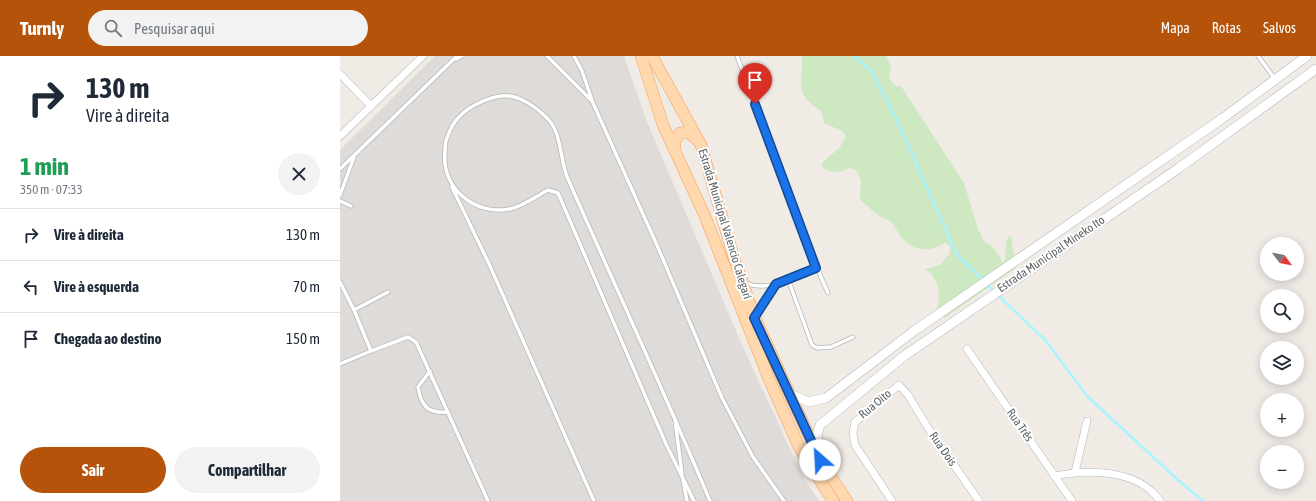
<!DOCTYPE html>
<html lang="pt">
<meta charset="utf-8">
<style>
:root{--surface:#fff;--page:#f2f2f3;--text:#1f2937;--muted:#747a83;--line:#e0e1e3;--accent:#b45309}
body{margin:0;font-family:"Asap Condensed",sans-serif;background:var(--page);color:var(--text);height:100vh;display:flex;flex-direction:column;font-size:15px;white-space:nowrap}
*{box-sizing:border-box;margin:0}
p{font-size:13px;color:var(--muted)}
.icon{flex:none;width:22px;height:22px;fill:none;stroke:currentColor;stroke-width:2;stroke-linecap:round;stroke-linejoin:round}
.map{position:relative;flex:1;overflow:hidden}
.drawer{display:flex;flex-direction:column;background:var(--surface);width:340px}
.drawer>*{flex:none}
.hud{background:#fff;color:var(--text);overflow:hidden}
.needle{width:26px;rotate:122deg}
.controls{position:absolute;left:920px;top:181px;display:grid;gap:8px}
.controls a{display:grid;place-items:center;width:44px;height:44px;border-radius:50%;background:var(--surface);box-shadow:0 2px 10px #0003;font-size:20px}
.pin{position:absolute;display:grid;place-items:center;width:34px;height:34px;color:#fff;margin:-41px -17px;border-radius:50% 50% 50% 0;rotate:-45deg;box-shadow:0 0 4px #0007}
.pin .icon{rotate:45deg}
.me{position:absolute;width:44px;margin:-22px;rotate:334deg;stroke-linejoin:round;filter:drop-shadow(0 0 3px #0008)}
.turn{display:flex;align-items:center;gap:14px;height:84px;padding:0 20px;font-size:18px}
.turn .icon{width:52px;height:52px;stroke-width:2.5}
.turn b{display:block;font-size:28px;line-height:34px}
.round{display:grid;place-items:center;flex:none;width:42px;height:42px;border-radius:21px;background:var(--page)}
.overview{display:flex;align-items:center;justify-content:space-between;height:68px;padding:0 20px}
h1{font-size:24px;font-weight:700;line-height:30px;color:#1e9e55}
.action{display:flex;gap:8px;margin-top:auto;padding:8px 20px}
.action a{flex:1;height:46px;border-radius:24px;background:var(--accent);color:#fff;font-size:16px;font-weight:700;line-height:46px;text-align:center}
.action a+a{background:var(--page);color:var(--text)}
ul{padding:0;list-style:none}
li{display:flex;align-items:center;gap:12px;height:52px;padding:0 20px;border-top:1px solid var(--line)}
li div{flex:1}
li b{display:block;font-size:15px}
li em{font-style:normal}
header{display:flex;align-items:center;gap:24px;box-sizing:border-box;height:56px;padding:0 20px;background:var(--accent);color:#fff}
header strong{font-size:19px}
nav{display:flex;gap:22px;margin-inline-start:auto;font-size:14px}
.search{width:280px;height:36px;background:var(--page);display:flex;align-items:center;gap:10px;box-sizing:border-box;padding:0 14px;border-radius:22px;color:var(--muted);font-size:15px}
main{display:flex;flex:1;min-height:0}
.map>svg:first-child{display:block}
.industrial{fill:#dfdbd8}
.green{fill:#cee9c2}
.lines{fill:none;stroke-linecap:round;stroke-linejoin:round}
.stream{stroke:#a8f4ff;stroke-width:2.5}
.service-casing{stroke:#b2b7b9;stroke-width:5}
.minor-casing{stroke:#b2b7b9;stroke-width:8}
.tertiary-casing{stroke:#b2b7b9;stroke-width:10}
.primary-casing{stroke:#f89a58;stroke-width:12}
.service{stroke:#fff;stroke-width:3.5}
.minor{stroke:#fff;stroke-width:7}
.tertiary{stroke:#fff;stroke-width:9}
.primary{stroke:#ffd8ad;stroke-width:11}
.route-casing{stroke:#114b97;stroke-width:10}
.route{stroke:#1a73e8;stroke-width:7}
.labels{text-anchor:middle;stroke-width:4;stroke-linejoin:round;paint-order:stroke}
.street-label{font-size:12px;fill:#5e6567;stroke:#fff}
</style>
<header>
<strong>Turnly</strong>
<div class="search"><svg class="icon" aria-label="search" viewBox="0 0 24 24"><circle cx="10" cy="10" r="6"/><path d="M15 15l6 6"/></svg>Pesquisar aqui</div>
<nav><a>Mapa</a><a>Rotas</a><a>Salvos</a></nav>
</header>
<main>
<section class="drawer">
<div class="hud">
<div class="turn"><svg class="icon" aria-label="right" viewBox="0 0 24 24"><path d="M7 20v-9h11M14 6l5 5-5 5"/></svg><div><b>130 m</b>Vire à direita</div></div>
</div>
<div class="overview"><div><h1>1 min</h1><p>350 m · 07:33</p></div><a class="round"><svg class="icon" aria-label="close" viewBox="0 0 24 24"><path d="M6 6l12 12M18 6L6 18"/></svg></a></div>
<ul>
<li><svg class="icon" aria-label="right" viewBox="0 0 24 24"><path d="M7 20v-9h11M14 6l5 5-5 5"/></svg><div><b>Vire à direita</b></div><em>130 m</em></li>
<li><svg class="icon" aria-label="left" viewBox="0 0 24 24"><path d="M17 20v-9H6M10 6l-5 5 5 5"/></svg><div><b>Vire à esquerda</b></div><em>70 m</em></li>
<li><svg class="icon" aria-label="arrive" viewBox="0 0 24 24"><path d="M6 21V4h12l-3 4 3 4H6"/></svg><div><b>Chegada ao destino</b></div><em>150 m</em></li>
</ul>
<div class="action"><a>Sair</a><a>Compartilhar</a></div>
</section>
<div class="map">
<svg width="976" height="445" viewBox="0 0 976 445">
<rect width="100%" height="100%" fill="#f1ebe6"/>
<path class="industrial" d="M95 0H284L307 66 402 289 462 419 479 445H0V94Z"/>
<path class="green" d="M462 0H546L551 10 549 23 557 31 561 30 624 127 638 173 644 185 653 191 663 207 665 204 666 187 668 181 671 180 676 212 606 261 598 262 596 259C600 242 602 224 585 213L600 209 610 197V190L605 187C588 197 575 196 561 181 557 176 555 169 550 165 547 163 542 162 539 160 532 155 527 149 520 144L521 125 516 114 509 112C499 117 491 118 482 111V107L500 91 506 80 502 75 484 67 481 55C452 35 463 29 462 0Z"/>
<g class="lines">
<g class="stream">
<path d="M514 0 532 16 555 60 617 199 643 224"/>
<path d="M646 227 654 235"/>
<path d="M658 239 706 285 747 340 838 424 863 445"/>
</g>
<g class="service-casing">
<g id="service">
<path d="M207 0 251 44"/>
<path d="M234 0 242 15 253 47 316 187 382 342 413 401 444 445"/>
<path d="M397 0 477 212 488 237"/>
<path d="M918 0 935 23"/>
<path d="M116 3 122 0"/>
<path d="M0 113 117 0"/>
<path d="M112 131 150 210 254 445"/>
<path d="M0 139 14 101"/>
<path d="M0 145 11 150"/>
<path d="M448 223 472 289 477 292 491 291 513 281"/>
<path d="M0 226 14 254 31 295 0 308"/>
<path d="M406 227C429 237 456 220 477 212"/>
<path d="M14 254 48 236"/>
<path d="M416 259 436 228"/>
<path d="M31 295 68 281 76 286 148 445"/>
<path d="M90 315 78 331C81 350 88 358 108 356"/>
<path d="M335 364 342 418"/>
<path d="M343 424 347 445"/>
<path d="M354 445 326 388 218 137 208 134C197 140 183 150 170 153 135 160 101 132 105 96 105 91 105 86 107 82 109 76 114 66 119 61 130 49 154 38 170 40 183 42 197 52 206 61 223 77 219 103 228 123 275 230 325 337 370 445"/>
</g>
</g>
<g class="minor-casing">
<g id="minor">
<path d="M0 18 31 50"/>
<path d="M0 80 83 0"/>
<path d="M627 293 732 445"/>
<path d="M735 416 747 365"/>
<path d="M714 420C749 413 798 413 820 445"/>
<path d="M552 445 515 389 513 377 515 366 559 329 568 339 590 375 639 445"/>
</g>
</g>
<g class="tertiary-casing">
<g id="tertiary">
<path d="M450 338 469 346 486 342 574 275 883 62 967 0"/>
<path d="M480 399 477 379 480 369 564 300 839 112 976 13"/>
</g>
</g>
<g class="primary-casing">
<g id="primary">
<path d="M301 0 323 69 364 158 429 323 459 391 493 445"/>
<path d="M312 0 361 89 393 199 415 262 480 404 507 445"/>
<path d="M335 96V85L340 77 348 76 357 84"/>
</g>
</g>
<use href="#service" class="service"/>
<use href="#minor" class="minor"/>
<use href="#tertiary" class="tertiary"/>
<use href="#primary" class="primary"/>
</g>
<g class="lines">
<g class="route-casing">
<path id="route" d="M415 48 476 212 436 228 414 262 480 404"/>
</g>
<use href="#route" class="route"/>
</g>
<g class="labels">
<g class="street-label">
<text transform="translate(385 168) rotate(73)" y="4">Estrada Municipal Valencio Calegari</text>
<text transform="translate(711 198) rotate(-34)" y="4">Estrada Municipal Mineko Ito</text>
<text transform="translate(535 348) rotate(-40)" y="4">Rua Oito</text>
<text transform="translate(680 369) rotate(55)" y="4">Rua Três</text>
<text transform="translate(603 393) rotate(55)" y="4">Rua Dois</text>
</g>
</g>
</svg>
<div class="controls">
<a><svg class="needle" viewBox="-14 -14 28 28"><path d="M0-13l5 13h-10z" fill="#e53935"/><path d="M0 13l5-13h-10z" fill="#747a83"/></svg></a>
<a><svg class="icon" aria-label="search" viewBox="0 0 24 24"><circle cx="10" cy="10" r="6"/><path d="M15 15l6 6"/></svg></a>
<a><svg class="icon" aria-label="layers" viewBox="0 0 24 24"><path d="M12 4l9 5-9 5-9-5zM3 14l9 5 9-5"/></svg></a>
<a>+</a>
<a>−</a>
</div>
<div class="pin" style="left:415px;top:48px;background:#d93025"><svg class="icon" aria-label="arrive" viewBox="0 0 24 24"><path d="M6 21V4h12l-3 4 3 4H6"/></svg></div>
<svg class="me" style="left:480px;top:404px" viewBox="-20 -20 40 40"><circle r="19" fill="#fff"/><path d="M0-13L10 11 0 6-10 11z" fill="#1a73e8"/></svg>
</div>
</main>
